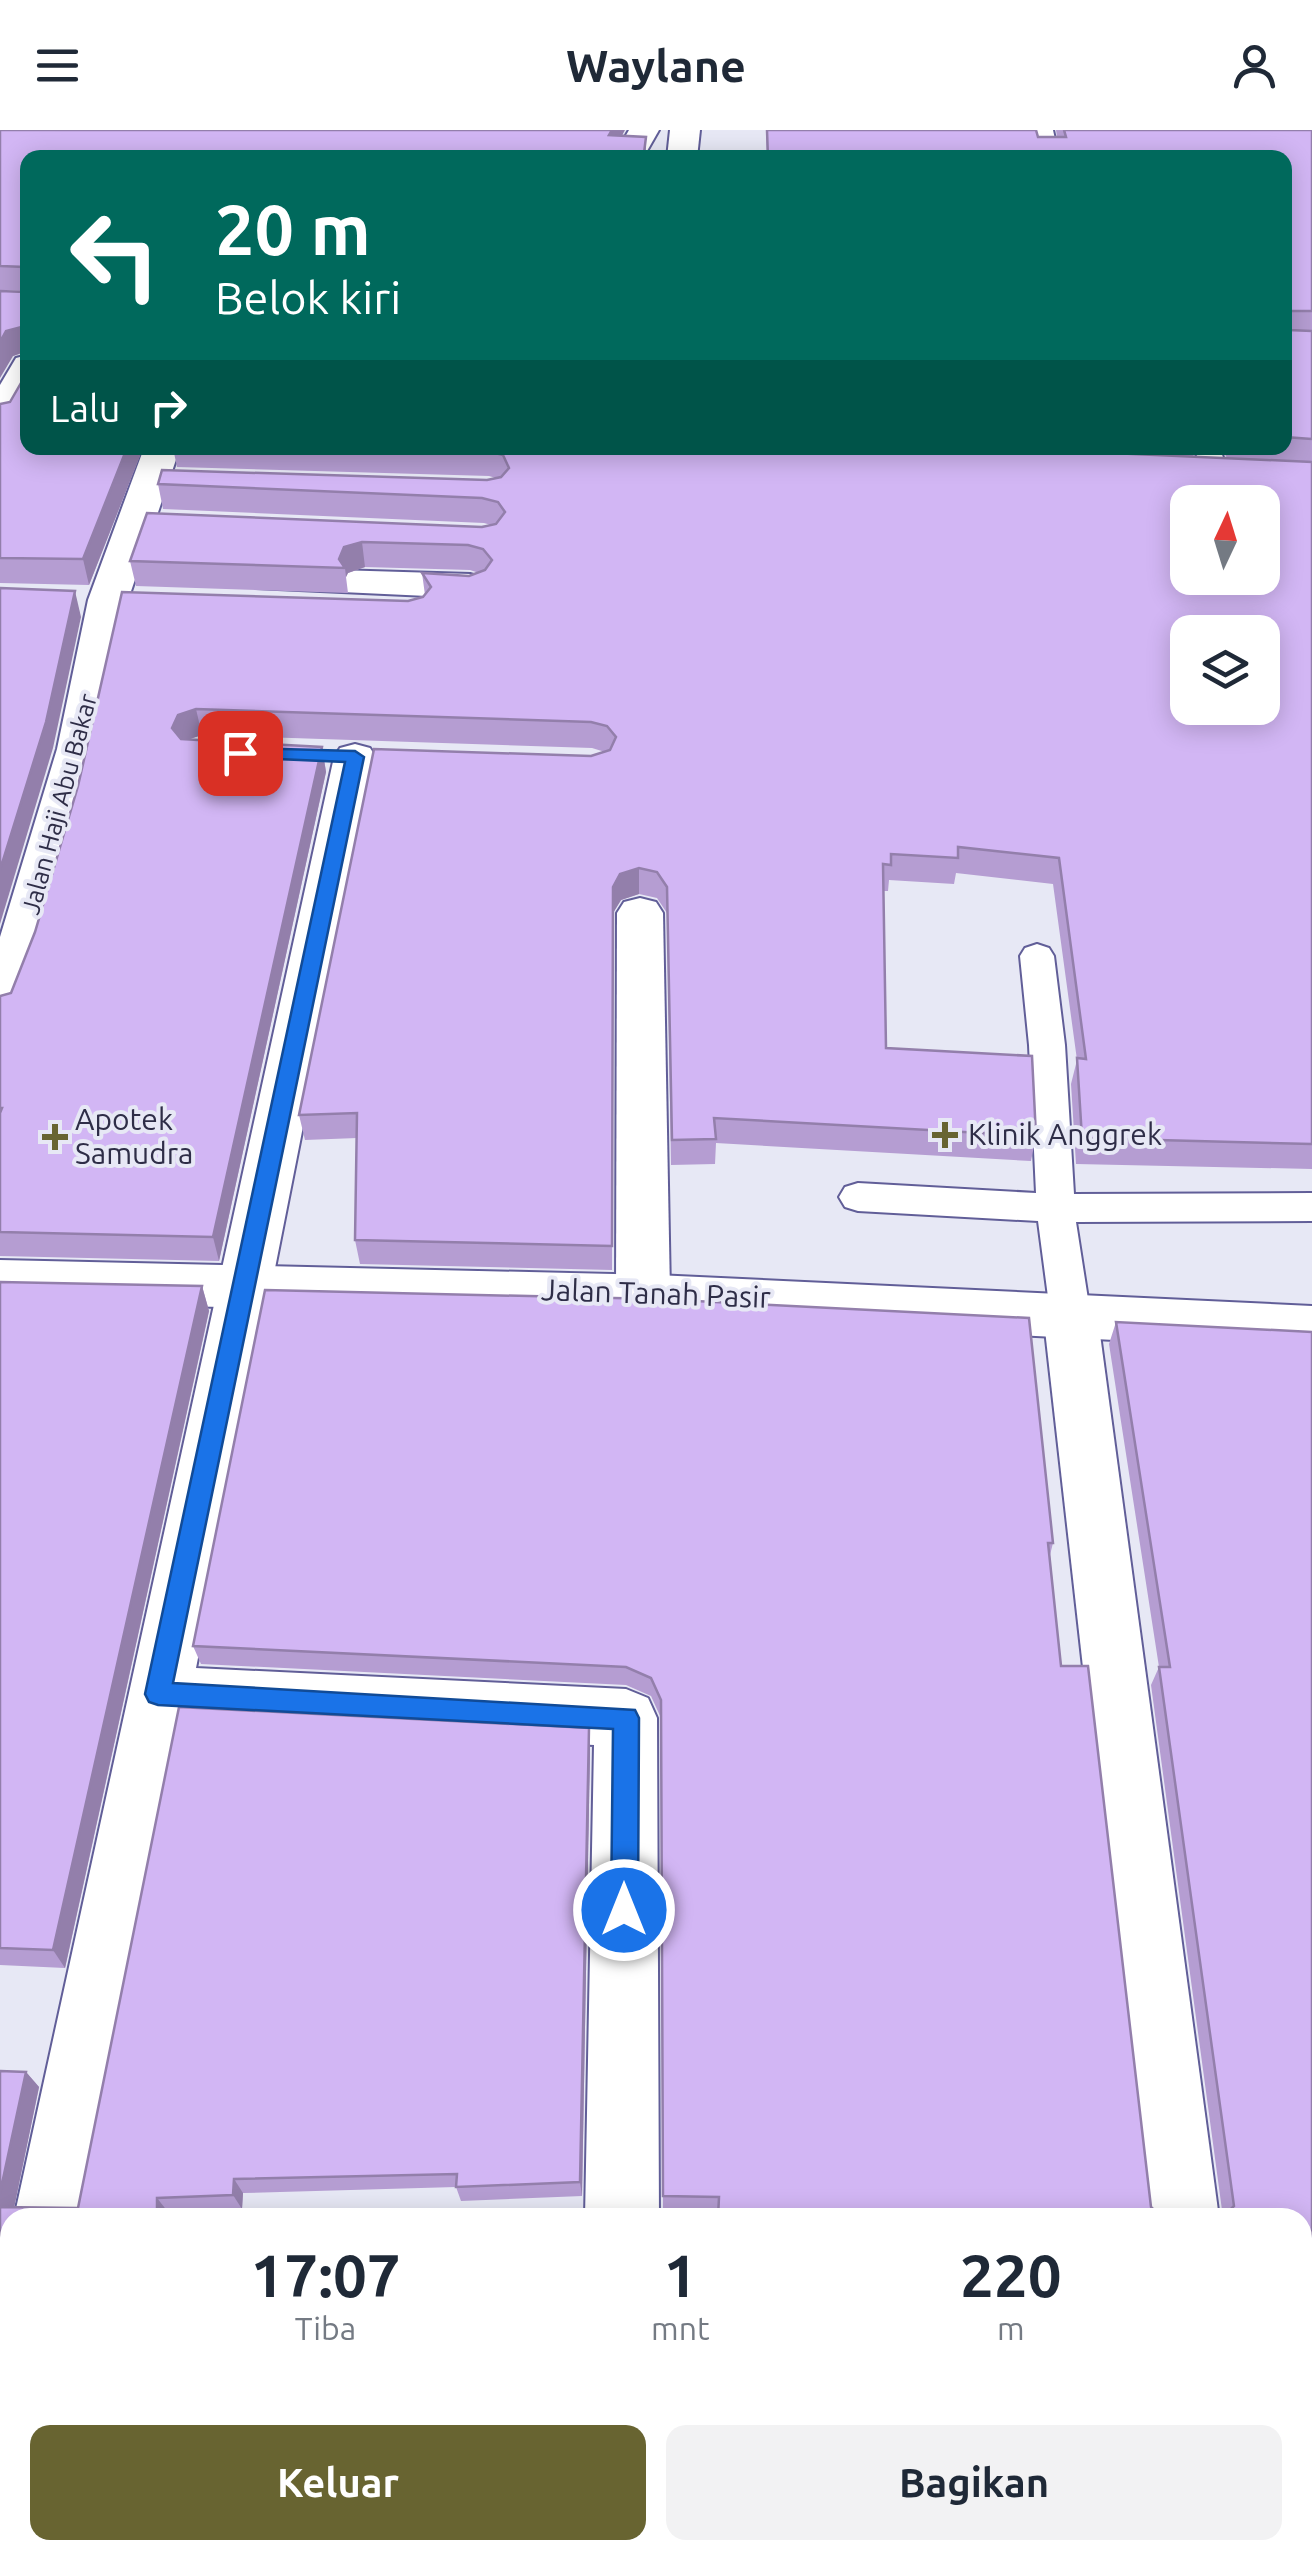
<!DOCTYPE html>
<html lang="id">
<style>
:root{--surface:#fff;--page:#f2f2f3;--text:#1f2937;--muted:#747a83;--accent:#686431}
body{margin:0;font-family:Ubuntu,sans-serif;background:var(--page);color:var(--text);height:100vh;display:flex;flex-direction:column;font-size:38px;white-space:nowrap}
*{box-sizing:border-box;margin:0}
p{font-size:32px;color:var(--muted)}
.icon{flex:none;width:55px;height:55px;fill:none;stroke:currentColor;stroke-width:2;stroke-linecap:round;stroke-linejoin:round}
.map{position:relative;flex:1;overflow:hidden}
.details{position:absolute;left:0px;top:2078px;width:1312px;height:352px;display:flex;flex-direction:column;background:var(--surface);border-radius:30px 30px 0 0;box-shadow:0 5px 25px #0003}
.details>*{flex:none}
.hud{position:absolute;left:20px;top:20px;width:1272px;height:305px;border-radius:20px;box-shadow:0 5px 25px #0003;background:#00695c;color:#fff;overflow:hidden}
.needle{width:65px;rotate:4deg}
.controls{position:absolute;left:1170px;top:355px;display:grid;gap:20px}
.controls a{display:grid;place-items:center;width:110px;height:110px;border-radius:20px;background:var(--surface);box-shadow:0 5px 25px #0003;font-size:50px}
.pin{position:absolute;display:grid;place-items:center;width:85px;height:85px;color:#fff;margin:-42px;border-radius:20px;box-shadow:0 5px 15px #0006}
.me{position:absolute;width:110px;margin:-55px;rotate:0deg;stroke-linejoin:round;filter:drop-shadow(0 0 8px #0008)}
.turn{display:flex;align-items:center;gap:35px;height:210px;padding:0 30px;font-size:45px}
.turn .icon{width:130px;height:130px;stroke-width:2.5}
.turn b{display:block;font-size:70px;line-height:85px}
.then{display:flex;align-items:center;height:95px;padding:0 30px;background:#0003;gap:20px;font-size:38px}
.eta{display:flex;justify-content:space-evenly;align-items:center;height:170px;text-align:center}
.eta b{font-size:60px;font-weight:700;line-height:70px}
.primary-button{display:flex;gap:20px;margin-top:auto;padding:20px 30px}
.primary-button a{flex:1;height:115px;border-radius:20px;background:var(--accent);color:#fff;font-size:40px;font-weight:700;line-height:115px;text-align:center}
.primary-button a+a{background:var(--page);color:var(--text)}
header{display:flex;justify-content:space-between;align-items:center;height:130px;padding:0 30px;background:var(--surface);font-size:45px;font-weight:700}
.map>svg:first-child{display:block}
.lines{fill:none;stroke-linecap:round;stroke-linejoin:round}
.lane-casing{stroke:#615e98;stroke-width:4}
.street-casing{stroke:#615e98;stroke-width:4}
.secondary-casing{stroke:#615e98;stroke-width:4}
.lane{fill:#fff;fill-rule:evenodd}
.street{fill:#fff;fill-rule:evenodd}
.secondary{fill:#fff;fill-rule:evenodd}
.wall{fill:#b59dd2}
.shaded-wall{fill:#937fab}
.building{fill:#d2b6f4;stroke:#937fab;stroke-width:2.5;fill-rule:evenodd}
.route{fill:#1a73e8;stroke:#114b97;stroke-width:2.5}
.poi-dot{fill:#686431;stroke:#e7e8f5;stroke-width:4}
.labels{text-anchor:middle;stroke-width:8;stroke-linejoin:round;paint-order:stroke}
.far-street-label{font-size:25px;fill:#2e2d47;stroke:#e7e8f5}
.poi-label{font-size:30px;fill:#2e2d47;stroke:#e7e8f5;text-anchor:start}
.street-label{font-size:30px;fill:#2e2d47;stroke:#e7e8f5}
</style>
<header><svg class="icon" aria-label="menu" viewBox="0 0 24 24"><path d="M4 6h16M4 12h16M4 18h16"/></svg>Waylane<svg class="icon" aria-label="person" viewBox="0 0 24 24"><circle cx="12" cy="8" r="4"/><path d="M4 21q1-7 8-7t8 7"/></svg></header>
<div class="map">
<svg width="1312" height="2428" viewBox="0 0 1312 2428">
<rect width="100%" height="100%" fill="#e7e8f5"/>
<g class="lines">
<g class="lane-casing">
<g id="lane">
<path d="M1031 0H1053L1059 28H1037Z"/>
<path d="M1194 318H1220L1225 334 1312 338V354L1205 347Z"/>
<path d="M1037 814 1049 818 1054 826 1065 915 1074 1064 1312 1063V1091L1076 1092 1090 1182 1084 1193 1070 1198 1056 1193 1050 1182 1038 1091 858 1081 845 1077 839 1067 845 1057 858 1053 1036 1063 1029 915 1020 826 1025 818Z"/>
</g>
</g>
<g class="street-casing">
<g id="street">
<path d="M629 0H659L643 28H613Z"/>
<path d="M670 0H700L697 28H667Z"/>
<path d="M28 225V269L13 295 0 298V255L16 228Z"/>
<path d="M144 318H180L128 470 99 619 63 758 24 875 17 887 0 892V807L57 619 88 470Z"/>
<path d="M270 438 470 444 484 448 490 456 484 464 470 468 256 458 251 450 256 442Z"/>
<path d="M355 614 370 618 376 627 196 1538 626 1559 648 1568 657 1588 659 2088H585L594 1615 185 1594 88 2088H14L334 627 340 618Z"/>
<path d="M640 768 656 772 663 783 670 1163 662 1178 643 1184 624 1178 616 1163 617 783 624 772Z"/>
<path d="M1070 1161 1089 1167 1097 1182 1219 2088H1145L1043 1182 1051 1167Z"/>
<path d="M1302 2345 1312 2346V2426L1293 2421 1294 2428H1214L1213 2420H1302Z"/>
</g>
</g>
<g class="secondary-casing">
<path id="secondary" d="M0 1130 656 1145 1312 1176V1220L656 1187 0 1172Z"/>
</g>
<use href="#lane" class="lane"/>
<use href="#street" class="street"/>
<use href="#secondary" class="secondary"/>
</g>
<g class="wall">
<path d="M0 0 622 6 646 7V23L28 318H143L89 455 0 453V274L10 272 25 246V222L13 226 24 161 0 160Z"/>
<path d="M766 0H1036L1038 7H1057L1056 0H1312V1039L1076 1034 1071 954 1077 930 1053 754 956 743 954 754 889 750 888 761H883L886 918 1036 1006 1031 1031 716 1013 715 1034 671 1035 667 783 657 768 639 764 621 770 613 783 612 1140 360 1134 355 1110 357 1008 305 1010 299 985 591 626 605 622 592 618 202 605 189 609 322 617 326 642 219 1131 0 1126V866L11 863 35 802 78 656 122 462 408 471 425 465 422 443 469 446 479 443 470 440 365 437 348 443 346 447 348 463 136 456 130 431 491 395 484 393 163 379 158 354 487 350 496 348 489 346 177 337 173 318H1195L1193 327 1227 328 1222 318H1285V28H767Z"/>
<path d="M0 1152 202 1156 209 1181 65 1838 0 1835Z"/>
<path d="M1116 1192 1312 1202V2257L1302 2256V2088L663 2078 661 1588 651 1566 626 1555 201 1534 193 1516 1053 1413 1050 1425 1061 1536 1151 2077 1154 2080H1222L1151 1555 1159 1537 1109 1214Z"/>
<path d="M590 1619 582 2066 461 2071 456 2057 243 2063 242 2079 168 2082 10 2420H210V2428H0V1941L26 1942 39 1957 14 2077 78 2078Z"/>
</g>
<g class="shaded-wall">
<path d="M612 0H625L610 28 609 5Z"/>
<path d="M21 197 27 221 13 226 0 248V212L6 201Z"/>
<path d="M127 318H143L89 455 83 429Z"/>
<path d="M362 412 365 437 348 443 346 447 345 438 339 429 344 417Z"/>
<path d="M75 461 81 487 53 618 0 794V740Z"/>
<path d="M196 579 202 605 184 611 172 598 178 585Z"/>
<path d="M322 617 326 642 219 1131 213 1107Z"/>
<path d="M639 738V764L621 770 613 783 612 1140 613 757 620 744Z"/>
<path d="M202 1156 209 1181 65 1838 53 1820Z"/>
<path d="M589 1598 590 1619 582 2066 580 2052Z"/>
<path d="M26 1942 39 1957 12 2088 0 2080V2063Z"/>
<path d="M234 2049 243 2063 242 2079 233 2065Z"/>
<path d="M157 2068 168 2082V2088H157Z"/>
<path d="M199 2420H210V2428H198Z"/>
</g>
<g class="building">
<path d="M0 0H612L609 5 646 7 644 23 676 28H28V318H127L83 429 0 428V274L10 272 25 246 26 200 21 197 6 201 0 212V161L24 162 25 137 0 136Z"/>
<path d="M767 0H1036L1038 7H1066L1064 0H1312V181H1289V200L1312 201V309L1285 307V28H768Z"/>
<path d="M366 318H1019L1022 319 1312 332V1014L1082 1008 1077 928 1086 929 1059 728 958 717V728L891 724V735L883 734 886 918 1032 926 1036 1006 714 988 716 1009 672 1010 667 757 657 742 639 738 620 744 613 757 612 1116 355 1110 357 983 299 985 374 619 591 626 610 620 616 607 607 596 591 592 196 579 178 585 172 598 181 609 322 617 213 1107 0 1102V983L2 978H0V866L11 863 35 802 78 656 122 462 408 471 423 467 431 457 422 443 469 446 485 440 492 430 483 419 468 415 362 412 344 417 339 429 345 438 130 431 147 383 482 397 496 394 505 382 498 372 482 368 158 354 162 340 487 350 501 347 509 338 503 325 487 321ZM1188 372H1262V448H1188ZM1188 502H1262V578H1188Z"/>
<path d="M0 458 75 461 46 592 0 740Z"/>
<path d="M0 1152 202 1156 53 1820 0 1818Z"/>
<path d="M265 1160 656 1169 1029 1188 1053 1413H1048L1061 1536H1088L1151 2077 1154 2080H1230L1234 2076 1159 1537H1170L1116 1192 1312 1202V2246L1302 2245V2088H718L719 2067 663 2066 661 1570 651 1548 626 1537 193 1516Z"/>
<path d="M179 1577 589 1598 580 2052 456 2057 457 2044 234 2049 233 2065 157 2068V2088H10V2420H199L198 2428H0V2077L78 2078Z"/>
<path d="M0 1941 26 1942 0 2063Z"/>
<path d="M266 2420H1207L1208 2428H264Z"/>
</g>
<path class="route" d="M240 618 355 621 364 627 173 1553 635 1580 639 1588 638 1780 634 1790 624 1793 615 1790 611 1780 613 1599 158 1575 149 1572 145 1564 345 632 234 627 231 623Z"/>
<g class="poi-dot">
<path d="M940 990h10v10h10v10h-10v10h-10v-10h-10v-10h10z"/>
<path d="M50 992h10v10h10v10h-10v10h-10v-10h-10v-10h10z"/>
</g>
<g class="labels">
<g class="far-street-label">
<text transform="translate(59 674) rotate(-75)" y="9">Jalan Haji Abu Bakar</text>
</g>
<g class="poi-label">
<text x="75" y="1000">Apotek<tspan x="75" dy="34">Samudra</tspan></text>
<text x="968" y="1015">Klinik Anggrek</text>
</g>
<g class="street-label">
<text transform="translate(656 1164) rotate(2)" y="10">Jalan Tanah Pasir</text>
</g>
</g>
</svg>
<div class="controls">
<a><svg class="needle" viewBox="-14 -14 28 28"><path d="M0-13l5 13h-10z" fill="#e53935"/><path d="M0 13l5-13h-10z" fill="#747a83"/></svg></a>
<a><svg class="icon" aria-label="layers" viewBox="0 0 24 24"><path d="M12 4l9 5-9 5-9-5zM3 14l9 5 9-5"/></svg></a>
</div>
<div class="pin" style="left:240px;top:623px;background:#d93025"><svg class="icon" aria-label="arrive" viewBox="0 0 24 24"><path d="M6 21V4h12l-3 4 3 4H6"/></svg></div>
<svg class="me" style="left:624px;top:1780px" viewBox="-20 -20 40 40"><circle r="17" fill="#1a73e8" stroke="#fff" stroke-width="3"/><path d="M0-11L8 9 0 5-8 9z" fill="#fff"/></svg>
<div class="hud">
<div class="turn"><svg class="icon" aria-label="left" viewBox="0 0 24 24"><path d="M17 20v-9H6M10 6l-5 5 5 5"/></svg><div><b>20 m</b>Belok kiri</div></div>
<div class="then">Lalu<svg class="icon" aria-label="right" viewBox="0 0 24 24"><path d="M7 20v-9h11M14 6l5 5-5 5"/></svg></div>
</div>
<section class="details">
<div class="eta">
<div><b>17:07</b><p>Tiba</p></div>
<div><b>1</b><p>mnt</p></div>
<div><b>220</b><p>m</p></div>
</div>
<div class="primary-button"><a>Keluar</a><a>Bagikan</a></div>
</section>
</div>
